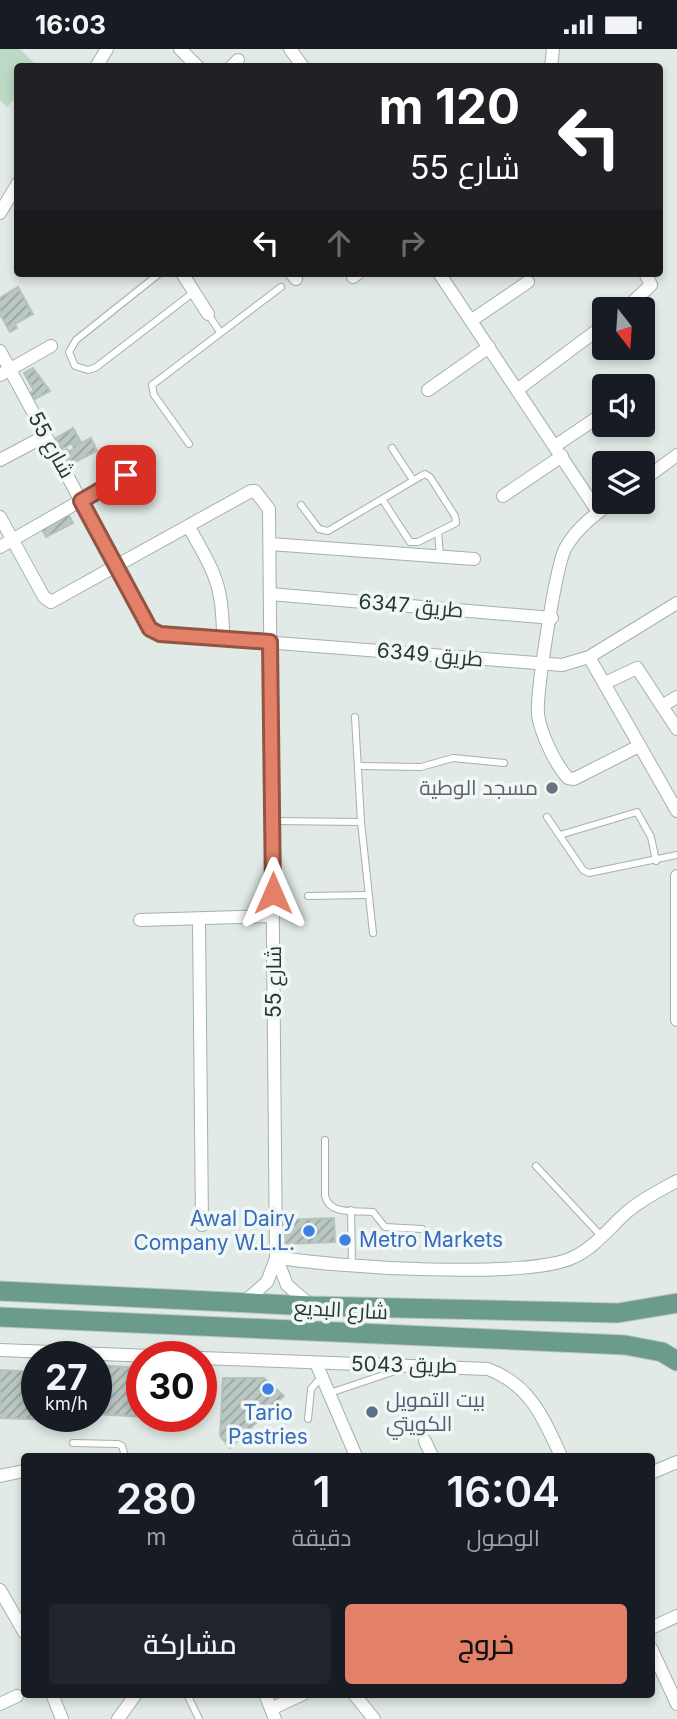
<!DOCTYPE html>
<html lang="ar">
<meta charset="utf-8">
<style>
:root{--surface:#171b24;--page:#20242c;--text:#f1f3f6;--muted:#9ea1a6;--accent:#e28167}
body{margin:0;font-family:Inter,Cairo,sans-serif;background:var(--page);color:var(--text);direction:rtl;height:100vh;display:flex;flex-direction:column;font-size:26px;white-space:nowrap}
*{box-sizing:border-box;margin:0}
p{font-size:23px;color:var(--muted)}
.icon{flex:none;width:38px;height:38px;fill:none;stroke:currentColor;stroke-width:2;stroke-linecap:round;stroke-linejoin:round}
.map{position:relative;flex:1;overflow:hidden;direction:ltr}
.details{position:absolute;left:21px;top:1404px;width:634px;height:245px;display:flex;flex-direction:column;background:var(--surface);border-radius:7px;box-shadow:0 4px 10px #0003;direction:rtl}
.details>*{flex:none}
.hud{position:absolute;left:14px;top:14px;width:649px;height:214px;border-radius:7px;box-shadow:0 4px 10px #0003;direction:rtl;background:#202124;color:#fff;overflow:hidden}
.needle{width:46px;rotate:163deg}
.buttons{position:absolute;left:592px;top:248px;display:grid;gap:14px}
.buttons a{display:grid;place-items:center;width:63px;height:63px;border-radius:7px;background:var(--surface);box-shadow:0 4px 10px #0003;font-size:35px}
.speed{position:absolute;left:21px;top:1292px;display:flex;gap:14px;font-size:35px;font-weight:700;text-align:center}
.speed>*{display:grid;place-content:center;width:91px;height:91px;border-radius:50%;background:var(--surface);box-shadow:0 4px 10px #0003;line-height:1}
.speed small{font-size:18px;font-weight:400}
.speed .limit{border:10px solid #d22;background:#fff;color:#111}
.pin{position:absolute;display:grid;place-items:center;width:60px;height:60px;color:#fff;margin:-30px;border-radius:14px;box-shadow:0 4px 10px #0006}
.me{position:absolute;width:77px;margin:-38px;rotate:0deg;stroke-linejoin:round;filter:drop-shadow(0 0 5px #0008)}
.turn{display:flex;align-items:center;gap:24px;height:147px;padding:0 28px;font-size:32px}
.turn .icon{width:91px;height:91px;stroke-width:2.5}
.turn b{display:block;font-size:49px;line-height:60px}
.lanes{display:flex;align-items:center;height:66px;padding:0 28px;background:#0003;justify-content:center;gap:35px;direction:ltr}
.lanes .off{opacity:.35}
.eta{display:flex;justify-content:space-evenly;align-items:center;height:119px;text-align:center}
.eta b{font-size:42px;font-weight:600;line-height:49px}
.cta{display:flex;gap:14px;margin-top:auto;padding:14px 28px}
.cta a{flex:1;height:80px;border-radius:7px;background:var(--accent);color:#111;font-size:28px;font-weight:600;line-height:80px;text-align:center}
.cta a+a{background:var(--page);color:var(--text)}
.status{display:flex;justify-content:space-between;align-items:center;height:49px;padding:0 35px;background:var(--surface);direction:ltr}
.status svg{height:19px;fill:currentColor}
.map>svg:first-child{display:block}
.grass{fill:#bcd9c3}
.building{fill:url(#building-hatch);stroke:#b5c3bc;stroke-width:2}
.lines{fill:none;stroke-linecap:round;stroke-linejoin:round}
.lane-casing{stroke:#a5b1ac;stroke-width:8}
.street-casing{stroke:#a5b1ac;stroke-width:14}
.primary-casing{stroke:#bdc4c2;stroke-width:21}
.lane{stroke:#fff;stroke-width:6}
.street{stroke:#fff;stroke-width:12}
.primary{stroke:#6b9b8d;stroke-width:19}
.route-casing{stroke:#935443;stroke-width:18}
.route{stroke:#e28167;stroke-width:12}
.worship-dot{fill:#6b7280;stroke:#f1f7f4;stroke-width:2.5}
.shop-dot{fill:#3f7fe0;stroke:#f1f7f4;stroke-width:2.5}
.service-dot{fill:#5c6f8a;stroke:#f1f7f4;stroke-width:2.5}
.labels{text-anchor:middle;stroke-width:7;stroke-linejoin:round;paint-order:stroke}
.street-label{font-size:21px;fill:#243932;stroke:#f1f7f4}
.worship-label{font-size:21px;fill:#5b616d;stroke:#f1f7f4;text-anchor:end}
.shop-label{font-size:21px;fill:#366cbe;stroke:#f1f7f4;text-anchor:end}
.service-label{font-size:21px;fill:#4e5e75;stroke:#f1f7f4;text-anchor:start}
</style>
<div class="status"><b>16:03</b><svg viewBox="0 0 49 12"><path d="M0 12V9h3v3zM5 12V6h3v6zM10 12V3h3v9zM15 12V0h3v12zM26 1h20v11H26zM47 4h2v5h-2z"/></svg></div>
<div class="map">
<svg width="677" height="1670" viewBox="0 0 677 1670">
<defs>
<pattern id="building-hatch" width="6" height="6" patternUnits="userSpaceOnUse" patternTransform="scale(1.75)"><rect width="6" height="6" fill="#bac7c2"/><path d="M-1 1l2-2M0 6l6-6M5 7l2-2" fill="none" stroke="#97a39e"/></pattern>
</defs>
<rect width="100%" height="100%" fill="#e1eae6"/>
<path class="grass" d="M0 0H20L37 17 18 18 17 47 7 58 0 51Z"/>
<g class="building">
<path d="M18 238 33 265 15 275 17 279 10 283 0 265V249Z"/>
<path d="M33 319 50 342 33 351 30 344 34 342 24 324Z"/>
<path d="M73 379 81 393 77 395 75 392 62 400 56 389Z"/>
<path d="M91 389 97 402 71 415 64 402 67 400 68 403 74 400 72 395 75 394 76 397Z"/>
<path d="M67 463 73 474 46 488 40 477Z"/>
<path d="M334 1169 335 1193 284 1195 283 1171Z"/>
<path d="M96 1316 142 1319V1367L163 1369 96 1365Z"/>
<path d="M0 1321 37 1323V1367H55V1371L0 1369Z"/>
<path d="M223 1329H264L284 1347 230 1399 220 1387Z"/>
</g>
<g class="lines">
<g class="lane-casing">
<g id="lane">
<path d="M160 224 76 291 69 303 75 317 88 321 95 319 194 243"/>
<path d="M208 265 220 283"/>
<path d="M189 395 154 346 152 336 281 238"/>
<path d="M392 399 413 431"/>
<path d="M301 456 319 480 328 482 421 427 425 425 430 428 455 467 456 474 418 493H410L382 450"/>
<path d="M438 483 440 507"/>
<path d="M355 668 361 773 373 884"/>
<path d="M358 717 421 718 453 709 504 714"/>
<path d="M547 768 583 821 589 824 677 806"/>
<path d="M273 772 361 773"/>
<path d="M560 786 637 763 651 788 656 812"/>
<path d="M308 847 368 846"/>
<path d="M325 1091V1147C330 1167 356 1161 373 1163L385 1178 422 1180"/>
<path d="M536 1117 602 1188"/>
<path d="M351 1161 352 1217"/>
<path d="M330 1344 404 1319"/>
<path d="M308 1370 311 1340 322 1327"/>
<path d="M73 1394 118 1395 122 1397 125 1407"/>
<path d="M187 1645 199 1670"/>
</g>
</g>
<g class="street-casing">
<g id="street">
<path d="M180 0 198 18"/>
<path d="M290 0 303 18"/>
<path d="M96 18 107 0"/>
<path d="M231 18 238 11"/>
<path d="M551 18 553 0"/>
<path d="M0 164 18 134"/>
<path d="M182 224 208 265"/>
<path d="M291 224 296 230"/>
<path d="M439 224 598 463"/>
<path d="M353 228 358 224"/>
<path d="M624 261 651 236 645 224"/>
<path d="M472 271 528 233"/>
<path d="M0 302 150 580 160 585 562 616 589 608 677 554"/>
<path d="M0 326 51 297"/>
<path d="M428 341 489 298"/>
<path d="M517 341 604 276"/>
<path d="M555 397 604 364"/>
<path d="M0 411 45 387"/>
<path d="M642 432 677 406"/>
<path d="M503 447 562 407"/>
<path d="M612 453C594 466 577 479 566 498 556 514 536 645 538 666 541 685 555 715 568 729L574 730 639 697"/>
<path d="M0 468 44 548 51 553 251 442H255L269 460 276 1208 287 1236 309 1255"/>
<path d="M189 478C215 525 223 535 223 590"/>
<path d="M270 495 474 510"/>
<path d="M0 498 148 413"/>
<path d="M270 545 552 569"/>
<path d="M589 608 677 762"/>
<path d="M605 634 637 619 677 680"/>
<path d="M662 657 677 648"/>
<path d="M677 827V971"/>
<path d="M140 871 273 867"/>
<path d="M199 871 202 1176"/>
<path d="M276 1208C329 1218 530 1231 574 1208 595 1198 610 1178 627 1163 642 1150 660 1141 677 1132"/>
<path d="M243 1254 267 1233 275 1212"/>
<path d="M0 1301 151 1307"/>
<path d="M201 1309 488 1320C530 1336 543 1368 561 1407"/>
<path d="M316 1314 356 1407"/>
<path d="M425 1392 432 1407"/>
<path d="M651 1424 677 1413"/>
<path d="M0 1427 24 1422"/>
<path d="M0 1541 24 1583"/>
<path d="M651 1579 677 1567"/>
<path d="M651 1599 677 1655"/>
<path d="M52 1645 62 1670"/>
<path d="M265 1645 275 1670"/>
<path d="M354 1645 374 1670"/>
<path d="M0 1655 17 1647"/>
<path d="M271 1660 303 1645"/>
<path d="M118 1670 136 1645"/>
</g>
</g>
<g class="primary-casing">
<g id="primary">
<path d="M0 1242 312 1257 618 1264 677 1254"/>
<path d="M0 1268 625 1296 662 1303 677 1312"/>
</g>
</g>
<use href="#lane" class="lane"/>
<use href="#street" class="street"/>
<use href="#primary" class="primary"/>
</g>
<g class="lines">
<g class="route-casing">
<path id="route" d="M126 426 81 452 150 580 160 585 270 593 273 844"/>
</g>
<use href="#route" class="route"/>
</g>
<circle class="worship-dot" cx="552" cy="739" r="7"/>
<g class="shop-dot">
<circle cx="309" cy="1182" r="7"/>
<circle cx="345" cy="1191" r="7"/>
<circle cx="268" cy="1340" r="7"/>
</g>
<circle class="service-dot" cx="372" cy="1363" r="7"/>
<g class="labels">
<g class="street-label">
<text transform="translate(51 396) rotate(61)" y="7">شارع 55</text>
<text transform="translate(411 557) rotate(5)" y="7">طريق 6347</text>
<text transform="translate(430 606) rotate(5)" y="7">طريق 6349</text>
<text transform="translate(274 933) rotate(-90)" y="7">شارع 55</text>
<text transform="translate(341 1261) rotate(3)" y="7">شارع البديع</text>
<text transform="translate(404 1316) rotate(1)" y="7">طريق 5043</text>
</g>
<g class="worship-label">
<text x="538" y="746">مسجد الوطية</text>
</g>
<g class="shop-label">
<text x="295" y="1177">Awal Dairy<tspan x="295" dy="24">Company W.L.L.</tspan></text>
<text x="359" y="1198" text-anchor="start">Metro Markets</text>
<text x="268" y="1371" text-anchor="middle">Tario<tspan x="268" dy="24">Pastries</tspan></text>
</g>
<g class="service-label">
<text x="386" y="1358">بيت التمويل<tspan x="386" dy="24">الكويتي</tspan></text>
</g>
</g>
</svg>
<div class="buttons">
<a><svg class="needle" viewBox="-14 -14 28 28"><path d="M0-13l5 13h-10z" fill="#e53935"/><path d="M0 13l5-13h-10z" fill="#9ea1a6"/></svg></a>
<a><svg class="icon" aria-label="sound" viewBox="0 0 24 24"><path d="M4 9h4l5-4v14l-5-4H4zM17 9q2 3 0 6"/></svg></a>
<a><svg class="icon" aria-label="layers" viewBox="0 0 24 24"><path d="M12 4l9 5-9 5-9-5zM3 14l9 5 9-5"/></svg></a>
</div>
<div class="speed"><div>27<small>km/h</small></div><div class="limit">30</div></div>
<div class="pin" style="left:126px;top:426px;background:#d93025"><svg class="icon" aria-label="arrive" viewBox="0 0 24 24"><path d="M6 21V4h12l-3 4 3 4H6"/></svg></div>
<svg class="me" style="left:273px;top:844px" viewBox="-20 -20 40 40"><path d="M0-17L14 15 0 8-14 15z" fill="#e28167" stroke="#fff" stroke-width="4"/></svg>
<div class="hud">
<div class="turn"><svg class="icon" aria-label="left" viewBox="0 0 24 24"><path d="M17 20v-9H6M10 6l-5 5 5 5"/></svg><div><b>120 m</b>شارع 55</div></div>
<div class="lanes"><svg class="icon" aria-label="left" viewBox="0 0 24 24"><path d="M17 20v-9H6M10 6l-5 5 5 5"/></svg><svg class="icon off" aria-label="ahead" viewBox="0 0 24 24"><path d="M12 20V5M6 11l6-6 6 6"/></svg><svg class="icon off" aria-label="right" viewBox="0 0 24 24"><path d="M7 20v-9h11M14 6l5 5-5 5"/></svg></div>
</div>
<section class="details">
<div class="eta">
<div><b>16:04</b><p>الوصول</p></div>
<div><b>1</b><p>دقيقة</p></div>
<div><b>280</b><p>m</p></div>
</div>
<div class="cta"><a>خروج</a><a>مشاركة</a></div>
</section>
</div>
